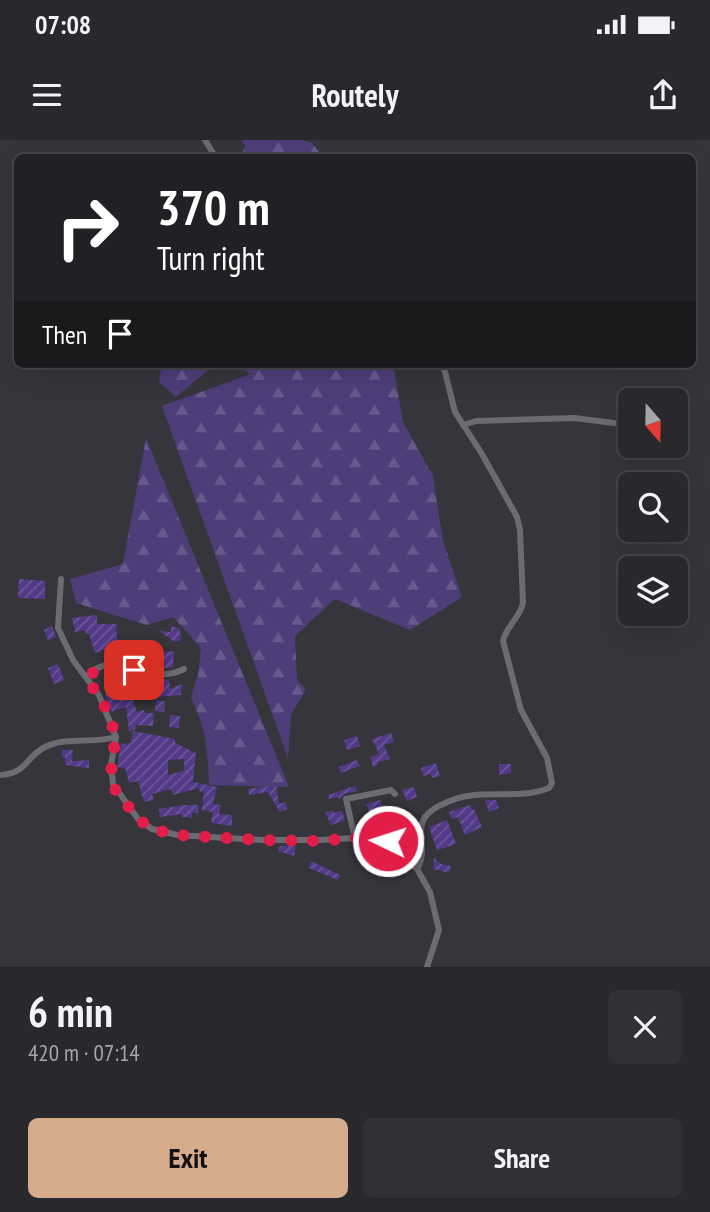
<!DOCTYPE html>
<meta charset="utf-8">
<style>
:root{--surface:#28282d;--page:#303035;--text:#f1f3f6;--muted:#a5a6aa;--line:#444449;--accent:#d6ab8b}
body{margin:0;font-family:"PT Sans Narrow",sans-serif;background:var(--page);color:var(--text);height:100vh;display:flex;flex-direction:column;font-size:26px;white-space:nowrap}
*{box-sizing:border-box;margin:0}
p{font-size:23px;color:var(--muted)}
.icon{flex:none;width:38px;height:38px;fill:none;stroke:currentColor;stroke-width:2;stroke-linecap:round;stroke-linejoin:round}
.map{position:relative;height:827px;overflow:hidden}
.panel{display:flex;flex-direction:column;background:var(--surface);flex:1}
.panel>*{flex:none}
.banner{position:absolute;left:14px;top:14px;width:682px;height:214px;border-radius:10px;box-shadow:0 7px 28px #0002,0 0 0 2px var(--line);background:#202124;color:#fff;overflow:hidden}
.needle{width:46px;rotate:160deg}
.tools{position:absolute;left:618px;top:248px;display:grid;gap:14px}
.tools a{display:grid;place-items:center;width:70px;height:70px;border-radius:10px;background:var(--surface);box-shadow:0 7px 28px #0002,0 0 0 2px var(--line);font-size:35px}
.pin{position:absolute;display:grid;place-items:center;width:60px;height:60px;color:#fff;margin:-30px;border-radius:14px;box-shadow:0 4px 10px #0006}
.me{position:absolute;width:77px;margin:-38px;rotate:274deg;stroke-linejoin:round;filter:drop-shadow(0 0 5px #0008)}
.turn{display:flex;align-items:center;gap:24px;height:147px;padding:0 28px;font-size:32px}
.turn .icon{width:91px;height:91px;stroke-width:2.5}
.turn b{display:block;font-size:49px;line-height:60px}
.then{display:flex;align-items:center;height:66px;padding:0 28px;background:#0003;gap:14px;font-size:26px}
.round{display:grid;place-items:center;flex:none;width:74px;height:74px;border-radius:10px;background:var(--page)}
.summary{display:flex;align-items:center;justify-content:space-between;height:119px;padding:0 28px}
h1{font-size:42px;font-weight:700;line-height:52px}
.primary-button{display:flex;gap:14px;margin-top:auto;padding:14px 28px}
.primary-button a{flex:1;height:80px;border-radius:10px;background:var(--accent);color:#111;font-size:28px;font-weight:700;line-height:80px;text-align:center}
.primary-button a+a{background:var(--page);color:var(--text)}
.status{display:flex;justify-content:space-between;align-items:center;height:49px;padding:0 35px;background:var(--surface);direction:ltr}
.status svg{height:19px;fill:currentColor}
header{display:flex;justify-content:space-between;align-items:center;height:91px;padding:0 28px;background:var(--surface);font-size:32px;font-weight:700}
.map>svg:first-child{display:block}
.forest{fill:url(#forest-firs)}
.building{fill:url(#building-hatch);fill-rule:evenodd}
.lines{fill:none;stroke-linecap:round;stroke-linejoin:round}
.street{stroke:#6c6b72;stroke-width:6}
.route{stroke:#e11d48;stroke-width:12;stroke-dasharray:0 21.6}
</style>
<div class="status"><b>07:08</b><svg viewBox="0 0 49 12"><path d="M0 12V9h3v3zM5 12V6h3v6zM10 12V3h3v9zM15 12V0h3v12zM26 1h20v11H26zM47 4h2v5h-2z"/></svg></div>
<header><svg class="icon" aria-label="menu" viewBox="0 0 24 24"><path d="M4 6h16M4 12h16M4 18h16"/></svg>Routely<svg class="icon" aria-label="share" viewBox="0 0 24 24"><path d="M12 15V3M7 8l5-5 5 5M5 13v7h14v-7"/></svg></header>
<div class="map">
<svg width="710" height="827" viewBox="0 0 710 827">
<defs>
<pattern id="forest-firs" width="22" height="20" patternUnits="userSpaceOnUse" patternTransform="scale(1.75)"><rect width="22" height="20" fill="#4f3d79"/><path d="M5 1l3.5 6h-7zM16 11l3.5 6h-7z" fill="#68598c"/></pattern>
<pattern id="building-hatch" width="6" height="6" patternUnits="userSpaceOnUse" patternTransform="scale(1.75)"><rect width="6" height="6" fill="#533a88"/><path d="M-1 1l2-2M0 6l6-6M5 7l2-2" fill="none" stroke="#6c5699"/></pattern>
</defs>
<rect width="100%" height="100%" fill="#36353c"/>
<g class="forest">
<path d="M242 0H302L312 3 323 17H241L245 7Z"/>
<path d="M162 224H221L207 231 176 257 159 242Z"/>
<path d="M233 224H393L403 282 433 336 443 401 462 457 410 490 335 459 295 496 297 540 306 549 291 575 288 618 162 266 251 234Z"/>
<path d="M146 298 289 647 209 645C208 608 206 591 191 557L198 535 201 508 173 477 147 485 76 463 70 439 123 424Z"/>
</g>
<g class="building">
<path d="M686 295 690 310 677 312 676 297Z"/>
<path d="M19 439 45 441V459L18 458Z"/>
<path d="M97 475V484H117L116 491 119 513 106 515 107 509 95 513 89 494H86L85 490 75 492 72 478Z"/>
<path d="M52 486 56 497 48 500 44 490Z"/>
<path d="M171 486 180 489 181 500 175 502 159 491 171 492Z"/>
<path d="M174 511 173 527 161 529 158 521 147 522 144 520 146 515Z"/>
<path d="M58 524 64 540 54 544 48 528Z"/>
<path d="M106 531H118L145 538 146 544 134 542 137 557 133 559 137 572 144 570 145 573H154L153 586 136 585 135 590 129 591 126 567 112 572 105 555 124 549 122 540 115 538 114 533Z"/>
<path d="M169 539 170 549 182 544 181 555 155 557V554L161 552 162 540Z"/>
<path d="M156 560 165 561 164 572 155 571Z"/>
<path d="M170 575 180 576 179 588 169 587Z"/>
<path d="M133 591 175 599V603L196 613 193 642 217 647 213 664 221 665 219 674 232 675V686L211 683 213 672 202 670 204 651 200 652 199 648 173 655 171 649 152 654 154 660 144 662 138 641 129 643 125 628 117 627 121 604 131 603ZM184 619V631L168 635V620Z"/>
<path d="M391 593 394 602 384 605 390 619 378 622V625L373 627 370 617 379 614 372 599Z"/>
<path d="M357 596 360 606 347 610 344 600Z"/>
<path d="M62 610H73L72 621 89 620V628L65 625V617H62Z"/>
<path d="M357 620 360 626 341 633 339 627Z"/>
<path d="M436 623 440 636 432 638 431 634 423 636 421 628Z"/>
<path d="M499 624H511V633L499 635Z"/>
<path d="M276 645 279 664 286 662 287 669 280 672 268 652 249 655 248 649Z"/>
<path d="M355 646 357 651 344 654 339 659 338 657 329 659 328 655Z"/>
<path d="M414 647 417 657 407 661 402 650Z"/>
<path d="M380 660 384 673 371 677 366 664Z"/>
<path d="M485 660H496L499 668 489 672Z"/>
<path d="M183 665H199L198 674 192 672V678L182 677V674L160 677 159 669Z"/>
<path d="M470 665 472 669H474L482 687 465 695 458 677 452 679 449 672Z"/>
<path d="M333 671 334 673 342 671 345 681 331 685 325 672Z"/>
<path d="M447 680 456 704 437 710 429 687Z"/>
<path d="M280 706H296L294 716 278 711Z"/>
<path d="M359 710 369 712V716L393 719 391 734 373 731 374 724 358 720Z"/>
<path d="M434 718 441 724 451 726 449 733 433 729Z"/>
<path d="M311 721 340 735 338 740 309 728Z"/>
</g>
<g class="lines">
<g class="street">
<path d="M205 0 216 18"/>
<path d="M463 285 476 281 574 278 630 285"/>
<path d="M61 439 58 488 73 520 99 555 116 597"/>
<path d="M86 537C90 533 95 529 100 527 125 516 152 546 184 529"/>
<path d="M0 635C28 633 24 618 45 607 67 596 94 604 116 597L111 625 113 644 138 679 152 689 177 695 262 700H320L355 698 388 701 417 729 430 752 439 790 427 827"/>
<path d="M355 698 346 659 391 650 395 654"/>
<path d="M417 729C429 710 415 692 425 677 430 671 436 667 443 664 481 645 513 662 549 648L552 643 547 618 521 570 503 501C506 486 520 478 523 463L520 390 517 377 482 314 455 272 443 224"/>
</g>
</g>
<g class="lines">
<path class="route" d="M134 530 104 526 86 537 107 570 116 597 111 625 114 648 138 679 152 689 177 695 262 700 320 701 355 698 388 701"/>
</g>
</svg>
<div class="tools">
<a><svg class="needle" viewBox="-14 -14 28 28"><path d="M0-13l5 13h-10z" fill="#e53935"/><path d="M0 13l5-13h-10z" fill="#a5a6aa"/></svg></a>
<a><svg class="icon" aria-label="search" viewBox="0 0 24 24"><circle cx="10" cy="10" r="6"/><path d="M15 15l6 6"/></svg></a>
<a><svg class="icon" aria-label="layers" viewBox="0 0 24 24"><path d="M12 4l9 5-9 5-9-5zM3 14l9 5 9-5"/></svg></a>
</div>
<div class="pin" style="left:134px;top:530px;background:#d93025"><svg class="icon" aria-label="arrive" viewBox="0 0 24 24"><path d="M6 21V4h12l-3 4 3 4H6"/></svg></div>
<svg class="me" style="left:388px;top:701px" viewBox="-20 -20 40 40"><circle r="17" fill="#e11d48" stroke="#fff" stroke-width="3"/><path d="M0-11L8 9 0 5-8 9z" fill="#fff"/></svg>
<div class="banner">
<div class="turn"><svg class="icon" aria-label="right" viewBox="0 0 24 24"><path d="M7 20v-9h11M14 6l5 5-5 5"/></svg><div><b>370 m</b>Turn right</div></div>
<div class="then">Then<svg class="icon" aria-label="arrive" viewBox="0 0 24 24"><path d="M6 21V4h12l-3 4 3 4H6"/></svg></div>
</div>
</div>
<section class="panel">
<div class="summary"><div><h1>6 min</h1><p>420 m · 07:14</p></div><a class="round"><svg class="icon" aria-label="close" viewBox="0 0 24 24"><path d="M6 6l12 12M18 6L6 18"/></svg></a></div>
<div class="primary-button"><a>Exit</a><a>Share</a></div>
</section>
